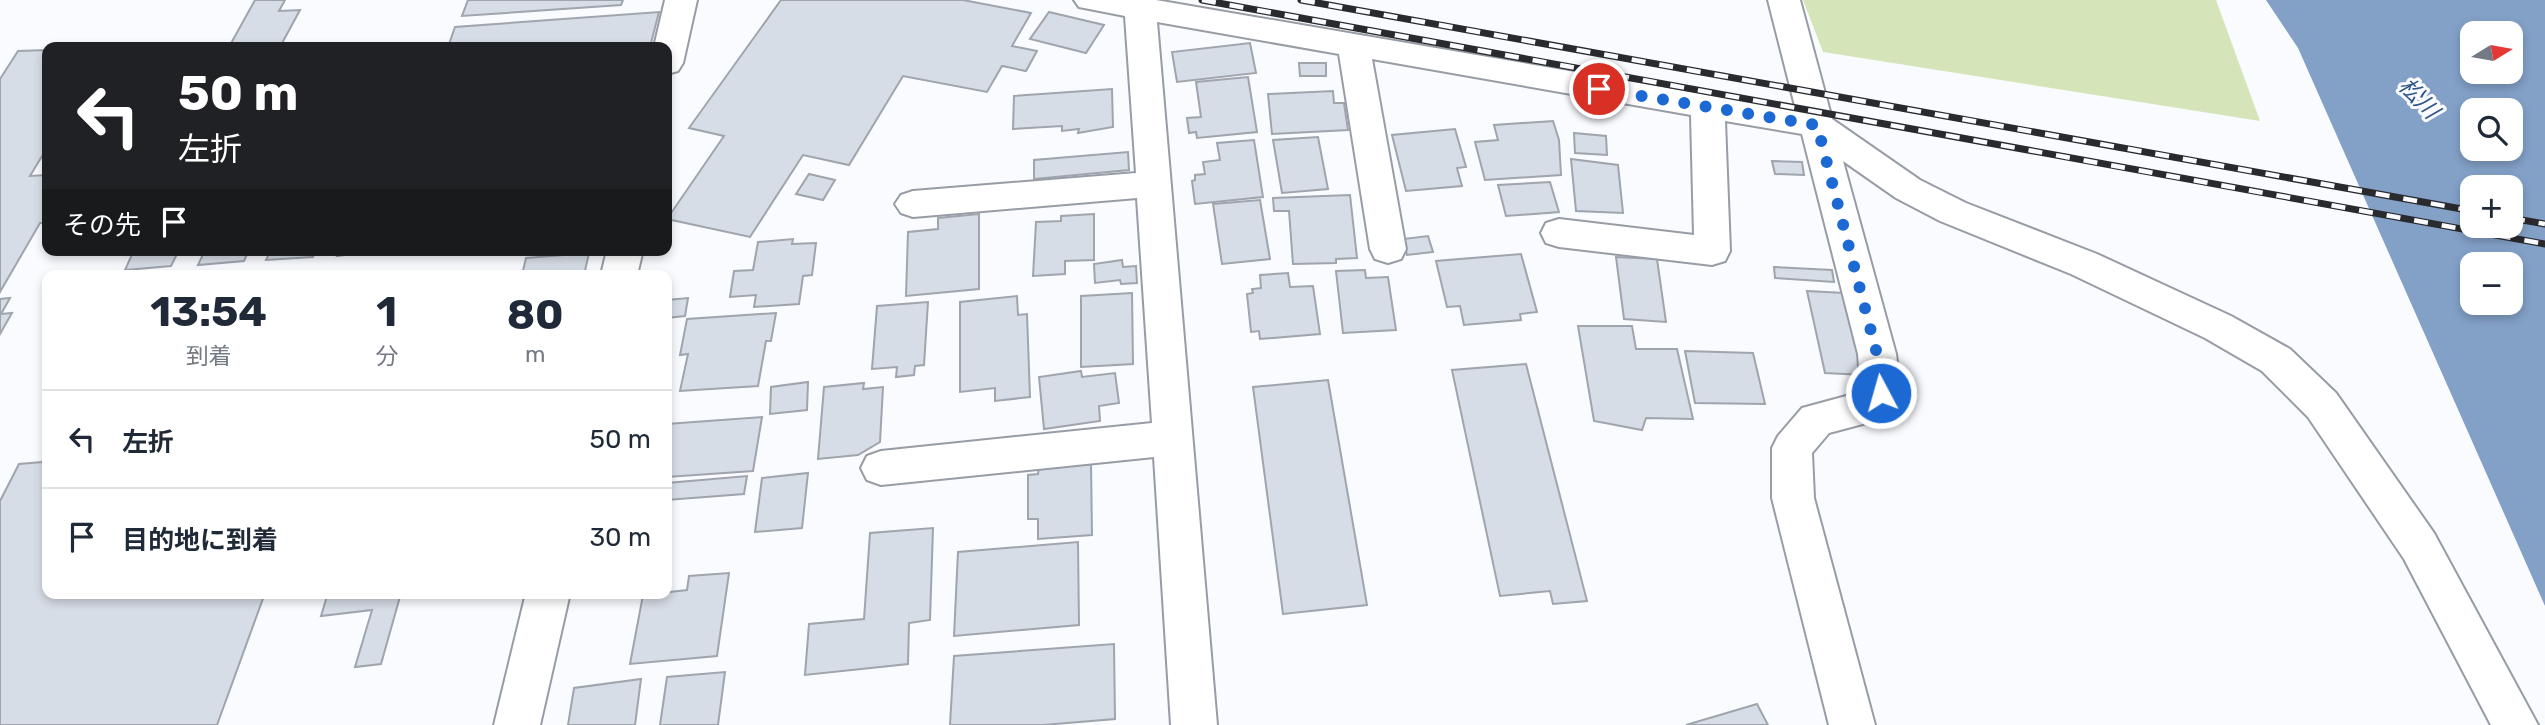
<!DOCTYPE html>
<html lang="ja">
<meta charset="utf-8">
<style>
:root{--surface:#fff;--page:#f2f2f3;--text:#1f2937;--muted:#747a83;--line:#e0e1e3}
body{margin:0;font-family:Rubik,"Noto Sans JP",sans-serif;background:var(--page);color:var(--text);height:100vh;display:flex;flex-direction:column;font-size:26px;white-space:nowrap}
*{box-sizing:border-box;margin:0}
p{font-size:23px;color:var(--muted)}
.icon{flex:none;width:38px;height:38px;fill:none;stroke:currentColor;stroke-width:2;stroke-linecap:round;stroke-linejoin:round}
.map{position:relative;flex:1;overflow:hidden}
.details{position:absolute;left:42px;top:270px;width:630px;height:329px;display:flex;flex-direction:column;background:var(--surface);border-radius:14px;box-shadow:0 4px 10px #0003}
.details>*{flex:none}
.guide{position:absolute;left:42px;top:42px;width:630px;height:214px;border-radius:14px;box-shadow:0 4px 10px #0003;background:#202124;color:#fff;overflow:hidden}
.needle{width:46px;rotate:79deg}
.fabs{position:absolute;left:2460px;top:21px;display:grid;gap:14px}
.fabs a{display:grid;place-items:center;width:63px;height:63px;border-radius:14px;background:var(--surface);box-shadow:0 4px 10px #0003;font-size:35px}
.pin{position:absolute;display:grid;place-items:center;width:60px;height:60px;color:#fff;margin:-30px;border:4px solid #fff;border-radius:50%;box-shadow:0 2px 7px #0007}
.me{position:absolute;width:77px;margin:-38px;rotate:354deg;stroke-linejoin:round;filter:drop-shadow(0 0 5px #0008)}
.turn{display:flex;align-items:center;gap:24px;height:147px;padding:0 21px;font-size:32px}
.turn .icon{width:91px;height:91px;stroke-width:2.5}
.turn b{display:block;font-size:49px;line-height:60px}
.then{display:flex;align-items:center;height:66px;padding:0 21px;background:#0003;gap:14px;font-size:26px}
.eta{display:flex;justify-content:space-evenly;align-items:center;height:119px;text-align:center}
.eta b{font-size:42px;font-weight:700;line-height:49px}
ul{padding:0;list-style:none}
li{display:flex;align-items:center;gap:21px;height:98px;padding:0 21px;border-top:2px solid var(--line)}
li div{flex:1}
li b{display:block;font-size:26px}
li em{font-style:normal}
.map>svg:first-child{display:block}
.green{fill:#d5e4b9}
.water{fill:#83a0c7;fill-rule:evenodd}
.building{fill:#d7dde6;stroke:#9fa4ad;stroke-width:2}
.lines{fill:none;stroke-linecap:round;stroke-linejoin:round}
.minor-casing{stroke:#979ca5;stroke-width:4}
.minor{fill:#fff;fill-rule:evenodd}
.rail-casing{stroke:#282a2e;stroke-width:7}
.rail{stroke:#f9fbff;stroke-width:4.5;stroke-dasharray:14;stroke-linecap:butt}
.route{stroke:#1c69d3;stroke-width:12;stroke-dasharray:0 21.6}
.labels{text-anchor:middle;stroke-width:6;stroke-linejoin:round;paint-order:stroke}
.water-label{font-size:23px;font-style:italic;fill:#2f5589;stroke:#f9fbff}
</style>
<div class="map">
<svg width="2545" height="725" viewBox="0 0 2545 725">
<rect width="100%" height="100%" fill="#f9fbff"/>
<path class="green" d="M1803 0H2216L2260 121 1823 52Z"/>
<path class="water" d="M2266 0H2545V606L2298 48ZM2473 33H2511V72H2473ZM2473 110H2511V149H2473ZM2473 187H2511V226H2473ZM2473 264H2511V303H2473Z"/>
<g class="building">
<path d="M255 0H285L279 11 300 10 280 47H229Z"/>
<path d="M468 0H623L621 5 462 16Z"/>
<path d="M781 0H963L1031 13 1012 46 1037 51 1026 71 1002 66 987 92 903 76 849 165 803 155 750 237 667 219 724 136 689 128Z"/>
<path d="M659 12 651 43 641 44 640 47H448L455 27Z"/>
<path d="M1049 12 1104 25 1086 53 1030 39Z"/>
<path d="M1250 43 1256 73 1177 82 1172 52Z"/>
<path d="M47 50V148L30 176 47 175V223H40L0 292V79L18 51Z"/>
<path d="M1299 63H1326V76H1300Z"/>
<path d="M1248 77 1257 132 1197 138 1196 132 1189 133 1187 118 1201 117 1196 82Z"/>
<path d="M1112 89 1113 127 1078 133 1079 129 1062 131V126L1013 129 1014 96Z"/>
<path d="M1333 91 1334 103H1344L1348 130 1272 134 1268 94Z"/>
<path d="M1553 121 1559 140 1561 175 1485 180 1475 142 1498 140 1494 125Z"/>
<path d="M1455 129 1466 167 1457 168 1462 186 1406 191 1392 135Z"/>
<path d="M1574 133 1606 136 1607 155 1575 153Z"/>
<path d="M1318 137 1328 189 1282 193 1273 140Z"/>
<path d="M1254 140 1263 197 1195 204 1192 181 1195 180V175L1205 174 1203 162 1220 160 1217 143Z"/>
<path d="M1128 152 1129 170 1034 179V160Z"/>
<path d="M1571 159 1618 165 1623 213 1576 211Z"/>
<path d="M1772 161 1802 162 1804 175 1775 174Z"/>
<path d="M809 174 835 180 823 200 796 194Z"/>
<path d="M1550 182 1559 212 1506 216 1498 185Z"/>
<path d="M1350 195 1357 258 1336 259V263L1293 264 1289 211H1274L1273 198Z"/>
<path d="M1260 200 1270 259 1222 264 1213 204Z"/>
<path d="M979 214V289L906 296 908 232 938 229V218Z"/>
<path d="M1094 214V260L1065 261V274L1033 276 1036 222 1061 221V216Z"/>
<path d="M1428 236 1433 252 1407 255 1403 239Z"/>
<path d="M793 239 792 244 816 243 812 275 803 276 799 304 754 307 756 295 730 297 734 271 753 270 758 242Z"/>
<path d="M134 250H179L171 266 125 270Z"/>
<path d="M205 250H249L244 261 198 265Z"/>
<path d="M271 250H316L313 257 266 260Z"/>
<path d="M339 250H384L337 256Z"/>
<path d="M589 253 584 275H522L526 258Z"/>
<path d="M1521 254 1537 312 1520 314 1521 320 1464 325 1460 306 1447 307 1436 261Z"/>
<path d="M1616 257 1657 259 1666 322 1624 319Z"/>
<path d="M1122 260 1123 267 1136 266 1137 283 1121 284 1120 280 1095 283 1094 264Z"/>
<path d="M1774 267 1832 270 1834 282 1775 278Z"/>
<path d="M1365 270 1366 278 1388 277 1396 330 1343 333 1336 271Z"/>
<path d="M1288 273 1290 287 1313 286 1320 334 1260 339 1259 331 1251 332 1247 294 1253 293 1252 289 1261 288 1260 275Z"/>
<path d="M1807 291 1844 293 1863 375 1825 373Z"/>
<path d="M1132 293 1133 364 1081 367V296Z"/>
<path d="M1017 296 1018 315 1027 314 1030 397 995 401V388L960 392V302Z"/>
<path d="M10 298 1 314 12 313 0 334V299Z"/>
<path d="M688 298 685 316 667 318V300Z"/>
<path d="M928 302 924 365 915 366 914 375 896 377 897 367 872 369 877 306Z"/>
<path d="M776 313 771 341H766L758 386 680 391 688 354 680 355 687 319Z"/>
<path d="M1578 326H1632L1636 349H1677L1693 419 1646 418 1642 430 1594 421Z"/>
<path d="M1685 351 1753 353 1765 404 1695 403Z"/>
<path d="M1526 364 1587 601 1553 604 1550 591 1500 596 1452 370Z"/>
<path d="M1081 371 1082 377 1115 373 1119 403 1099 406 1100 421 1044 429 1039 377Z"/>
<path d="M1328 380 1367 605 1283 614 1253 387Z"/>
<path d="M808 382 807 410 770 414 771 387Z"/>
<path d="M864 383 863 389 883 387 880 442 858 455 818 459 824 387Z"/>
<path d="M762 417 753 471 667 477V424Z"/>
<path d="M47 453V593H265L217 725H0V501L19 464 42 462Z"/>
<path d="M1091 463 1092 535 1038 539V519H1028V475L1038 474 1039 467Z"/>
<path d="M808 473 802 528 755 532 762 478Z"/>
<path d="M747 476 744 494 667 500V483Z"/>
<path d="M933 528 930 620 909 623 908 664 805 675 809 624 864 619 870 533Z"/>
<path d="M1078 542 1079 625 954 636 958 552Z"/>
<path d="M729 573 717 656 630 664 643 595 687 590 689 576Z"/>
<path d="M328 593H401L381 664 355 667 372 610 321 616Z"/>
<path d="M1114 644 1115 719 1043 725H950L954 656Z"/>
<path d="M725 672 718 725H660L667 677Z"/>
<path d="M641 679 635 725H568L574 688Z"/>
<path d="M1757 704 1768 725H1686Z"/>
</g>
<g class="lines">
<g class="minor-casing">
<g id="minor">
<path d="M665 0H697L683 63 678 71 667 74V47H654Z"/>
<path d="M1074 0H1156L1796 110 1768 0H1800L1832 119 1920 180 1966 203 2097 254 2231 316 2290 349 2336 393 2434 533 2538 725H2491L2404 559 2308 417 2262 371 2205 338 2071 274 1940 221 1896 198 1843 161 1896 354 1901 393 1889 417 1829 433 1812 453 1814 498 1875 725H1829L1772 498V448L1778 436 1802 408 1861 392 1858 354 1802 134 1725 121 1730 251 1725 261 1712 265 1559 247 1546 243 1541 233 1546 223 1559 219 1694 235 1691 115 1372 59 1406 249 1401 259 1388 263 1375 259 1370 249 1339 54 1157 22 1217 725H1171L1154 457 881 485 867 480 861 468 867 456 881 451 1152 423 1137 198 913 217 901 213 895 204 901 195 913 191 1136 173 1125 16 1079 7Z"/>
<path d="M607 250H643L637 275H601Z"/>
<path d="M526 593H570L540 725H494Z"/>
</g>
</g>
<use href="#minor" class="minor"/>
<g class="rail-casing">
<g id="rail">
<path d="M1202 0 2545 244"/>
<path d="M1301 0 2473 211"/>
<path d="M2511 218 2545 224"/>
</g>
</g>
<use href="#rail" class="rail"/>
</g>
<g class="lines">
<path class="route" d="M1599 89 1817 125 1877 354 1881 393"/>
</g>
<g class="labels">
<g class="water-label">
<text transform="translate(2419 98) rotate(46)" y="8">松川</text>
</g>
</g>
</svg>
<div class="fabs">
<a><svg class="needle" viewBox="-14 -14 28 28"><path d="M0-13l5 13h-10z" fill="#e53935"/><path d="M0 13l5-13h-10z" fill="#747a83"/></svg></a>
<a><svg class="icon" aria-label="search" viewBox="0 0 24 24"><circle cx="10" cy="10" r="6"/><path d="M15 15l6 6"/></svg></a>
<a>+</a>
<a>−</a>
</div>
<div class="pin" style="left:1599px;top:89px;background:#d93025"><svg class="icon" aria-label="arrive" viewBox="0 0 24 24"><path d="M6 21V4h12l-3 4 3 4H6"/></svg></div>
<svg class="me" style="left:1881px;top:393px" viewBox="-20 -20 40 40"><circle r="17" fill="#1c69d3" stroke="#fff" stroke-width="3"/><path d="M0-11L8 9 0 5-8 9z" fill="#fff"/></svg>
<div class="guide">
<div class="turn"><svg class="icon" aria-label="left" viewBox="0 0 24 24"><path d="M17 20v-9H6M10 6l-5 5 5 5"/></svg><div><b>50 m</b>左折</div></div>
<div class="then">その先<svg class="icon" aria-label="arrive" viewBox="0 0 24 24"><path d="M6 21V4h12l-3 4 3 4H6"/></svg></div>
</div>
<section class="details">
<div class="eta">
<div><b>13:54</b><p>到着</p></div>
<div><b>1</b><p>分</p></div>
<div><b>80</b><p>m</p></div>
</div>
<ul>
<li><svg class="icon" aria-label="left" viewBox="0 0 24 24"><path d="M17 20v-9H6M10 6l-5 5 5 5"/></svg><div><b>左折</b></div><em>50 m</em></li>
<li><svg class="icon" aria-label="arrive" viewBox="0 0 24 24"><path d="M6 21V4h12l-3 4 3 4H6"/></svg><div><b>目的地に到着</b></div><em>30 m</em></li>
</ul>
</section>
</div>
